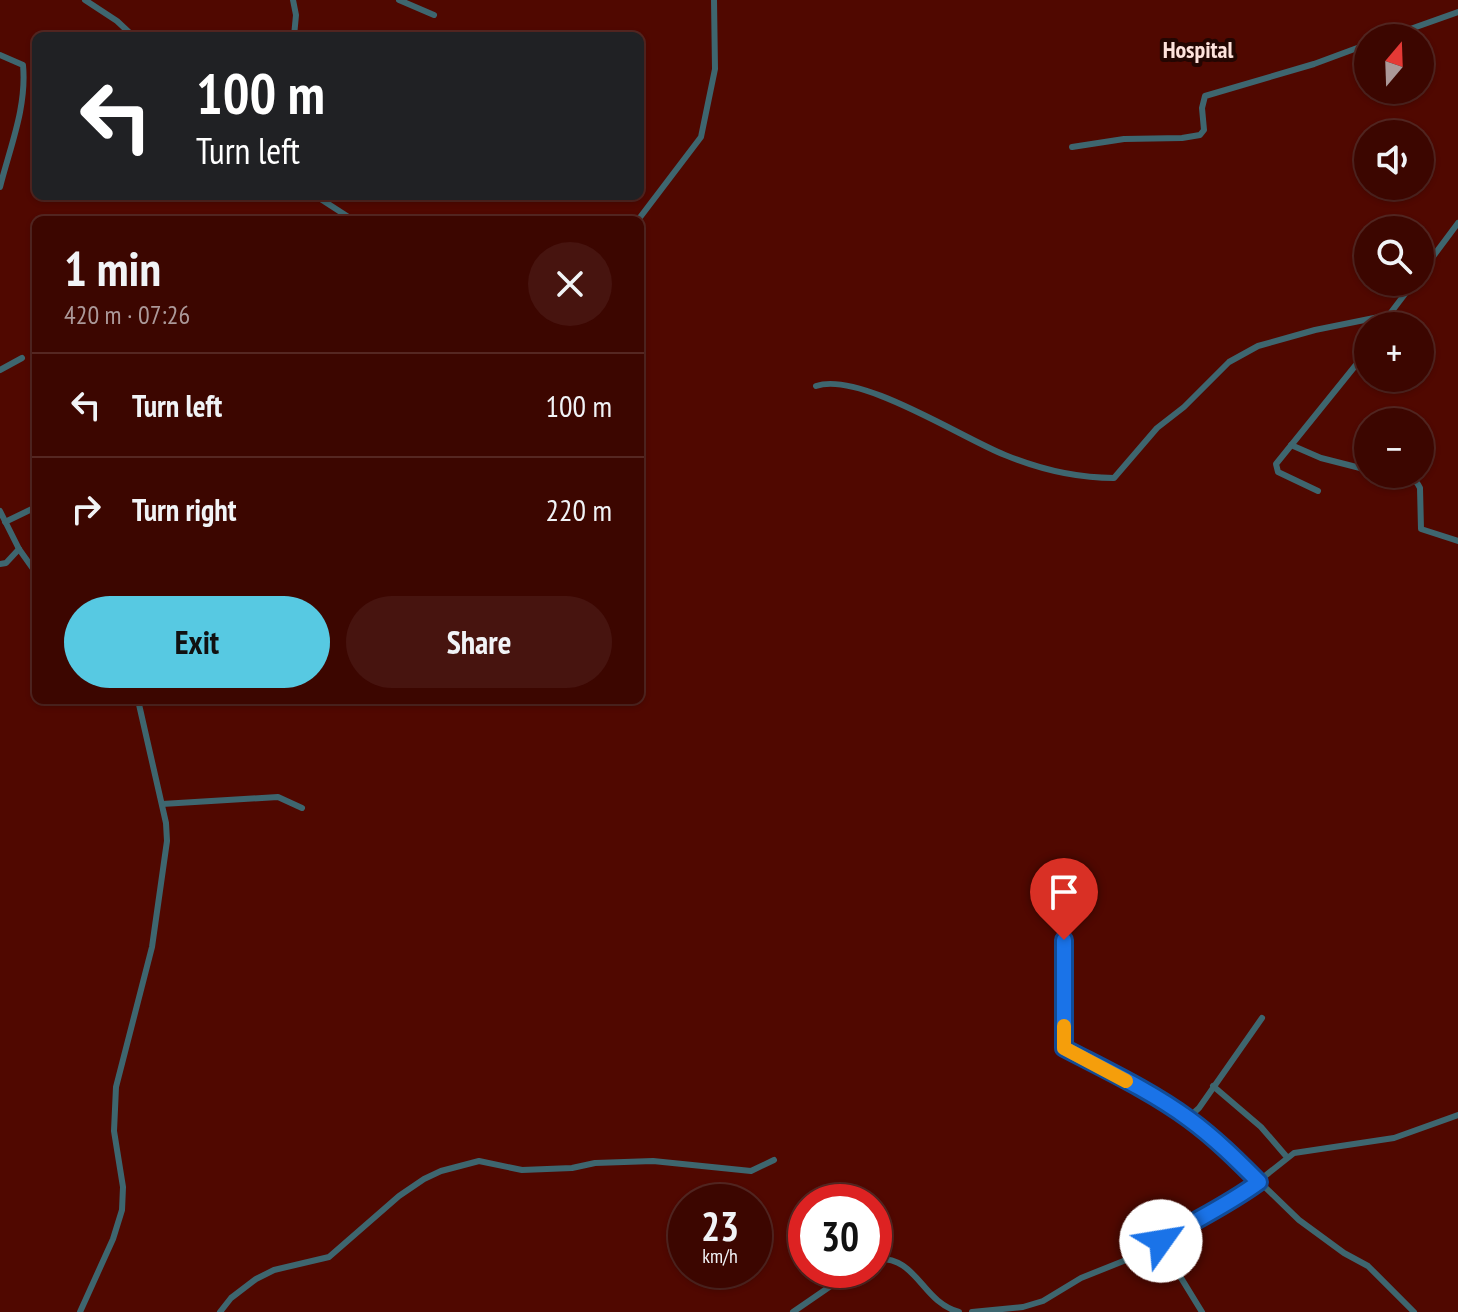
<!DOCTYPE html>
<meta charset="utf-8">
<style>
:root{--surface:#3c0600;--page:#47140f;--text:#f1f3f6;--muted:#ac9999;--line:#552722;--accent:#57c9e2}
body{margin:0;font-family:"PT Sans Narrow",sans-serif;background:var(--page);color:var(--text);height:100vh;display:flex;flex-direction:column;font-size:30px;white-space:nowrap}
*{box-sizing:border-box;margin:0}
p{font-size:26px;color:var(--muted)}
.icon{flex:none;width:44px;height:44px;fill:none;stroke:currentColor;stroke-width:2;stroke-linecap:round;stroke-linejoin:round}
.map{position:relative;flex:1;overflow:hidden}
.drawer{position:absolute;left:32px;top:216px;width:612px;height:488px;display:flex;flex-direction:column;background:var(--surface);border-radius:12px;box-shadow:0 2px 6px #0004,0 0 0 2px var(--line)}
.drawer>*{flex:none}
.hud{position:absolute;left:32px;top:32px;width:612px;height:168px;border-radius:12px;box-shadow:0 2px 6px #0004,0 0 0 2px var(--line);background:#202124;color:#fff;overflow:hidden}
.needle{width:52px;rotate:19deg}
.buttons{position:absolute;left:1354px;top:24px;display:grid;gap:16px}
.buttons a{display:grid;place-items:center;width:80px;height:80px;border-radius:50%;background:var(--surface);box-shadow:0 2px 6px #0004,0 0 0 2px var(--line);font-size:40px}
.speed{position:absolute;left:668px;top:1184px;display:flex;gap:16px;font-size:40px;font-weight:700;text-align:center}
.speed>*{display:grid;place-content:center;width:104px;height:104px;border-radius:50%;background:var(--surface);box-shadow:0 2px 6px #0004,0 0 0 2px var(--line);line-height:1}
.speed small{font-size:20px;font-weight:400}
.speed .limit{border:12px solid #d22;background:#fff;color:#111}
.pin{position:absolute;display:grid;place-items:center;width:68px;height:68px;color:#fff;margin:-82px -34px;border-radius:50% 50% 50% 0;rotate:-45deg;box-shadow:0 0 8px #0007}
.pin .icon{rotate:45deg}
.me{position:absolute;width:88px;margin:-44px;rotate:58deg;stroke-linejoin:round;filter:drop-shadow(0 0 6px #0008)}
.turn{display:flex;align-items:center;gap:28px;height:168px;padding:0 32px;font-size:36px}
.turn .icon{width:104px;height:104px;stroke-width:2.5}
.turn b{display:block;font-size:56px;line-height:68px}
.round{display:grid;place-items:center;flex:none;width:84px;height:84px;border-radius:42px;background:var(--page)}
.headline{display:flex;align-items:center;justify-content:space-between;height:136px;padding:0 32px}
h1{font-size:48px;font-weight:600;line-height:60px}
.primary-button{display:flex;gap:16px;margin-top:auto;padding:16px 32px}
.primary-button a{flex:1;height:92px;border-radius:48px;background:var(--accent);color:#111;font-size:32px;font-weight:600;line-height:92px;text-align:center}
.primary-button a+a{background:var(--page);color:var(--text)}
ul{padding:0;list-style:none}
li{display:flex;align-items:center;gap:24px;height:104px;padding:0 32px;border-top:2px solid var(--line)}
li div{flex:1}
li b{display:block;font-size:30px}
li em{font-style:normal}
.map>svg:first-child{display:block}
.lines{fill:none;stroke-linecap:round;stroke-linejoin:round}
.street{stroke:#3e666f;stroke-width:6}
.route-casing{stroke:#114b97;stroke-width:20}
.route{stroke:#1a73e8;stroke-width:14}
.slow{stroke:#f59e0b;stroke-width:14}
.labels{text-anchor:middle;stroke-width:8;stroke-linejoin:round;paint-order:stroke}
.quarter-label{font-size:24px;font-weight:bold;fill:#fee2dc;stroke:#230602}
</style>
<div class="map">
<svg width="1458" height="1312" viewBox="0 0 1458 1312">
<rect width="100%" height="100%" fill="#500800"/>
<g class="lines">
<g class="street">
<path d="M85 0 117 21 133 36"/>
<path d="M293 0 296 15 294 36"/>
<path d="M399 0 434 15"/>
<path d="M1385 38 1458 12"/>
<path d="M0 55 23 65C27 107 10 147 0 187"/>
<path d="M1072 147 1124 139 1182 138 1200 135 1204 130 1202 108 1205 96 1314 64 1368 44"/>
<path d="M316 196 353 220"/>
<path d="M638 220 701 137 715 69 714 0"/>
<path d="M1420 274 1458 223"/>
<path d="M1386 326 1393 318 1389 315 1414 282"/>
<path d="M0 370 22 358"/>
<path d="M816 386C859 371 962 438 1005 455 1039 469 1078 478 1114 478L1157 428 1184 407 1229 362 1258 346 1315 330 1389 315"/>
<path d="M1291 445 1321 458 1368 470"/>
<path d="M1391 474C1403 476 1415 476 1420 488L1421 529 1458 541"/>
<path d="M1318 491 1278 472 1276 464 1368 350"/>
<path d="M0 511 19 549 36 573"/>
<path d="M5 522 36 507"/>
<path d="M0 564 6 563 19 549"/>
<path d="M162 804 278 797 302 808"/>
<path d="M1064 940V1048L1188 1118 1236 1159 1299 1220 1344 1253 1368 1266 1414 1312"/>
<path d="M1213 1086 1261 1127 1286 1156"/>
<path d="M1188 1118 1199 1108 1262 1018"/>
<path d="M1159 1242 1202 1312"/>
<path d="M874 1259C918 1255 920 1301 959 1312"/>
<path d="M80 1312 113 1239 122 1210 123 1187 114 1131 116 1087 152 947 167 841 166 823 138 700"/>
<path d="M220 1312 231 1298 256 1279 274 1270 329 1257 399 1196 424 1179 441 1171 479 1161 522 1170 572 1168 595 1163 653 1161 751 1171 774 1160"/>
<path d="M793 1312 854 1270"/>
<path d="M972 1312 1023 1307 1043 1301 1081 1278 1131 1258 1207 1213 1236 1199 1294 1153 1394 1138 1458 1115"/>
</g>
</g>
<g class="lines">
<g class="route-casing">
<path id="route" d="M1064 940V1048C1106 1070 1151 1091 1189 1119 1215 1138 1237 1160 1259 1182 1228 1205 1193 1221 1161 1241"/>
</g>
<use href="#route" class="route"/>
<path class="slow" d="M1064 1026V1048L1126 1081"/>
</g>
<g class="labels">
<g class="quarter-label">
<text x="1198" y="58">Hospital</text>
</g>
</g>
</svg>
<div class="buttons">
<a><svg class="needle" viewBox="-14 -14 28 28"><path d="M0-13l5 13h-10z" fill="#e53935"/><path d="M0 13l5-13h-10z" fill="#ac9999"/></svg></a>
<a><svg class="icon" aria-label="sound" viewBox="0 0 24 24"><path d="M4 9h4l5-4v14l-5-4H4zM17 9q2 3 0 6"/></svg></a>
<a><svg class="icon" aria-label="search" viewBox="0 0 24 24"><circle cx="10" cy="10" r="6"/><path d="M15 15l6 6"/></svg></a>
<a>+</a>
<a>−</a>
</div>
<div class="speed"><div>23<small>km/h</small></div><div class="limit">30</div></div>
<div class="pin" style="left:1064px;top:940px;background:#d93025"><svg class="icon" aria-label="arrive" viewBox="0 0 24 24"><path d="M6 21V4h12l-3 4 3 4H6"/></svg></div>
<svg class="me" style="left:1161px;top:1241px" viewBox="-20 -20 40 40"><circle r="19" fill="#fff"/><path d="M0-13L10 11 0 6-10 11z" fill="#1a73e8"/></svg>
<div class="hud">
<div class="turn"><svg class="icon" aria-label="left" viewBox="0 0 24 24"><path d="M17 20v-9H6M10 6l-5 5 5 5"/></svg><div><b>100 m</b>Turn left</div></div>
</div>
<section class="drawer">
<div class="headline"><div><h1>1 min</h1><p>420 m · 07:26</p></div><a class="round"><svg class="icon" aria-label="close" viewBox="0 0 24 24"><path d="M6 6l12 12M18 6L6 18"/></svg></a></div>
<ul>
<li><svg class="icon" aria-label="left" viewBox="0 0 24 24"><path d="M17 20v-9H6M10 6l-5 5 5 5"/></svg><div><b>Turn left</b></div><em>100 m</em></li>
<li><svg class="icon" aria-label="right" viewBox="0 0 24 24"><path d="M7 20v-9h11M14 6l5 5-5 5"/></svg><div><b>Turn right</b></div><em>220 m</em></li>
</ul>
<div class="primary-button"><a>Exit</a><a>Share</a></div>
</section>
</div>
